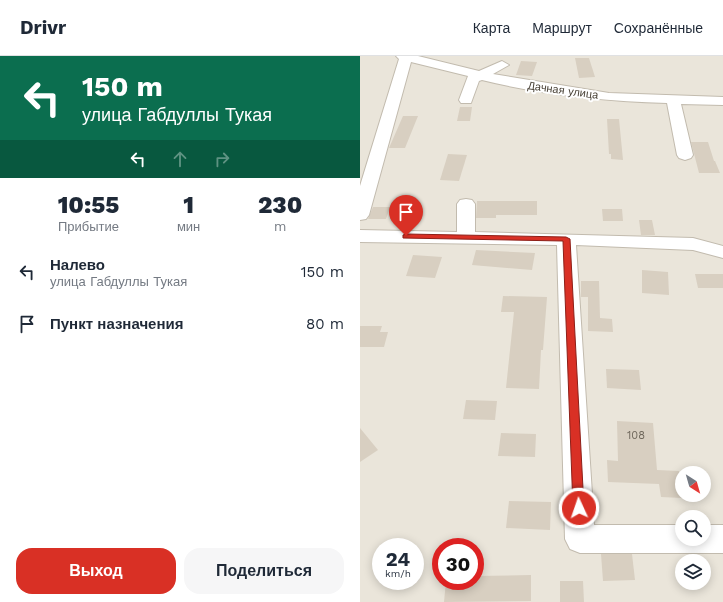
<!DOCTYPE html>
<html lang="ru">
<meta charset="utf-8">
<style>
:root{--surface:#fff;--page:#f6f6f7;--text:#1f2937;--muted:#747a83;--line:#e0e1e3;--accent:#d93025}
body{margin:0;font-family:"Work Sans",sans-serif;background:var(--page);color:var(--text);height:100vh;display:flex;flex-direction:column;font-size:15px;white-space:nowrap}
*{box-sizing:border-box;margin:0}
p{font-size:13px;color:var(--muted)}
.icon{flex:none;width:22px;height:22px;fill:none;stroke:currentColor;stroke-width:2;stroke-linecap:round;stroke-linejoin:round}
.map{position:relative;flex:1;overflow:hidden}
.side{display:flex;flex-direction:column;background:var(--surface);width:360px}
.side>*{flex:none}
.hud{background:#0b6e4f;color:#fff;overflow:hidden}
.needle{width:26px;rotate:143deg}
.tools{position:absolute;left:315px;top:410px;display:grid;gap:8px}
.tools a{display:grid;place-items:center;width:36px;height:36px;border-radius:50%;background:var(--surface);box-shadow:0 2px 10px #0003;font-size:20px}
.speed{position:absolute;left:12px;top:482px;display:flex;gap:8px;font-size:20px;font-weight:700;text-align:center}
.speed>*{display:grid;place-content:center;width:52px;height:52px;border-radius:50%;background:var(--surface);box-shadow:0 2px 10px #0003;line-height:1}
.speed small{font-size:10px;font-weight:400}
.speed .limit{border:6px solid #d22;background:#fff;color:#111}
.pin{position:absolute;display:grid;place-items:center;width:34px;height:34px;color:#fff;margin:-41px -17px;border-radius:50% 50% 50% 0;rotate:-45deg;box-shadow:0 0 4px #0007}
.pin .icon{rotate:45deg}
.me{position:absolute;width:44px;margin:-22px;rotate:357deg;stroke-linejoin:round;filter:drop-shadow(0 0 3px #0008)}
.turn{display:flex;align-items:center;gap:14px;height:84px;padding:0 16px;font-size:18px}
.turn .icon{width:52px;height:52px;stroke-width:2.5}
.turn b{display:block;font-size:28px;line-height:34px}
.lanes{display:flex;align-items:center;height:38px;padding:0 16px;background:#0003;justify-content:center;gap:20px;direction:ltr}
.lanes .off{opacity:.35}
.eta{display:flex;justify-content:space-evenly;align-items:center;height:68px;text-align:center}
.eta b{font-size:24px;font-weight:800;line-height:28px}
.primary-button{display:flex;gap:8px;margin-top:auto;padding:8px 16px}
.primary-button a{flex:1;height:46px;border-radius:16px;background:var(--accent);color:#fff;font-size:16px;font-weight:800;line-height:46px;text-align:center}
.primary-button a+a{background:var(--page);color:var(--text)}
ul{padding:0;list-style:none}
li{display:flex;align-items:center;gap:12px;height:52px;padding:0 16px}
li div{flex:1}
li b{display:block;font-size:15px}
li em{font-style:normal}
header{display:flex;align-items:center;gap:24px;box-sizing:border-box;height:56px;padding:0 20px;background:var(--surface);border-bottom:1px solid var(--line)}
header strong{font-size:19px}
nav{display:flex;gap:22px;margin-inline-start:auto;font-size:14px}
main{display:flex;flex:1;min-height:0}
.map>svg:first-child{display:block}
.residential{fill:#eae5da;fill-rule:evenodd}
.building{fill:#d8cfc1}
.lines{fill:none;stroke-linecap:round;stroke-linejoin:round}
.minor-casing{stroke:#c2bbae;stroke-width:2}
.minor{fill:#fff;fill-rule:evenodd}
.route{fill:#d93025;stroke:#8d1f18}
.labels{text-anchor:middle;stroke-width:4;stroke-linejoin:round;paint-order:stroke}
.far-street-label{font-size:11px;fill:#4b4439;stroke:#fff}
.number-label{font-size:11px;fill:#6e675b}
</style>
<header>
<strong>Drivr</strong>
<nav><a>Карта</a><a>Маршрут</a><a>Сохранённые</a></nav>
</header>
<main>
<section class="side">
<div class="hud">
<div class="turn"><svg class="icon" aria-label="left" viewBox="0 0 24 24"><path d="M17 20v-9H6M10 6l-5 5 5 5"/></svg><div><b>150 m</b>улица Габдуллы Тукая</div></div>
<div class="lanes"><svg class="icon" aria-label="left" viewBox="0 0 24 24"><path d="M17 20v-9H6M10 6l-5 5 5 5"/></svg><svg class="icon off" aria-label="ahead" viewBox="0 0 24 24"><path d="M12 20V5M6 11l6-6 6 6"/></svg><svg class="icon off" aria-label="right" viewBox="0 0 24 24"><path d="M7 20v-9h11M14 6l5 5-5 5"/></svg></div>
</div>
<div class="eta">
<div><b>10:55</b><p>Прибытие</p></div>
<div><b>1</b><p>мин</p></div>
<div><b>230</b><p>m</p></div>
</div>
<ul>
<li><svg class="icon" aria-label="left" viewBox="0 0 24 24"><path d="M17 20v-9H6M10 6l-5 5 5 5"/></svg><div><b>Налево</b><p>улица Габдуллы Тукая</p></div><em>150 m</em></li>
<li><svg class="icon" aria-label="arrive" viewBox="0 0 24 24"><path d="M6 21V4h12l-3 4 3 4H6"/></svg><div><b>Пункт назначения</b></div><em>80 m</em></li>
</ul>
<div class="primary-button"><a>Выход</a><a>Поделиться</a></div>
</section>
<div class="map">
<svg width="363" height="546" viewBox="0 0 363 546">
<rect width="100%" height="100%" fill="#f6f3ec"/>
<path class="residential" d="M0 0H363V546H0ZM322 417H344V439H322ZM322 461H344V483H322ZM21 491H55V525H21ZM81 491H115V525H81ZM322 505H344V527H322Z"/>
<g class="building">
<path d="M215 2H229L235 21 219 22Z"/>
<path d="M161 5 177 6 172 20 156 19Z"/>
<path d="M100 51H112L110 65H97Z"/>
<path d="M43 60H58L45 92H29Z"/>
<path d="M247 63H259L263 104 251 103V98H249Z"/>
<path d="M331 86H348L354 105H355L360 117H339Z"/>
<path d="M88 98 107 99 99 125 80 124Z"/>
<path d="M117 145H177V159H136V162H116Z"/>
<path d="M13 151H30L26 163H8Z"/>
<path d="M242 153H262L263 165H243Z"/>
<path d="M279 164H292L295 179H281Z"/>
<path d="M116 194 175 197 172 214 112 209Z"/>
<path d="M53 199 82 201 75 222 46 220Z"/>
<path d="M282 214 308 216 309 239 282 237Z"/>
<path d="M335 218H363V232H338Z"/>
<path d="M221 225H239L240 262 252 263 253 276 228 275V241H221Z"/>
<path d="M143 240 187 241 183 294H181L179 333 146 332 154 256H141Z"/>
<path d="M0 270H22L20 276H28L24 291H0Z"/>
<path d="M246 313 279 314 281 334 247 332Z"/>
<path d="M106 344 137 345 135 364 103 363Z"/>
<path d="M257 365 293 367 297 414 319 415 322 442 301 441 299 428 248 426 247 404 258 405Z"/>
<path d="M0 372 18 394 0 406Z"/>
<path d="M141 377 176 378 175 401 138 400Z"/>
<path d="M149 445 191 446 190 474 146 472Z"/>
<path d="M241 498H272L275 524 243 525Z"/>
<path d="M171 519V545L84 546 86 525H115V520Z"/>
<path d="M200 525H223L224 546H200Z"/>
</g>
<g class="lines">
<g class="minor-casing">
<g id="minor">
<path d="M36 0H58L119 15 142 5 149 9 133 18 249 37 363 41V49L321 48 333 99 331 102 325 104 319 102 317 99 307 47C245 45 182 39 122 24L119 25 111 47H101L99 44 108 20 51 6 9 159 6 163 0 164V130L39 3Z"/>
<path d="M106 143 112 144 115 148V176L333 182 363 190V202L333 194 216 189 234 469H322V483H344V469H363V497H220L210 493 205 483 197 189 0 186V174L97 176V148L100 144Z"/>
</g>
</g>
<use href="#minor" class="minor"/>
</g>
<path class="route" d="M46 178 206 181 210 183 224 452 223 456 219 457 215 456 213 452 203 185 43 182V179Z"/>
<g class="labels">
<g class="far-street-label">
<text transform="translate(203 34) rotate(8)" y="4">Дачная улица</text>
</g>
<g class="number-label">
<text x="276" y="383">108</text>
</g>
</g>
</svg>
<div class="tools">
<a><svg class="needle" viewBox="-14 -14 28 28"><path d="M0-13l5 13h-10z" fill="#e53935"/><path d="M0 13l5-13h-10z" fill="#747a83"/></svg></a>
<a><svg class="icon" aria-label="search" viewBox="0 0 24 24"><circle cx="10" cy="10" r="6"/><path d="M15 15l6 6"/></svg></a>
<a><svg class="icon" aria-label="layers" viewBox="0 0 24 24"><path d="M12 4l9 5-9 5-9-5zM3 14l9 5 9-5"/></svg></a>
</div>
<div class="speed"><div>24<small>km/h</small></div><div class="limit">30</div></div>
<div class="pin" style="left:46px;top:180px;background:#d93025"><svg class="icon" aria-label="arrive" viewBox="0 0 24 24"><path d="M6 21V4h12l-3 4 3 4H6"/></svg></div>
<svg class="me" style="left:219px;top:452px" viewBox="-20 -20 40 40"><circle r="17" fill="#d93025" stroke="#fff" stroke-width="3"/><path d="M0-11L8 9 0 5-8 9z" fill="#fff"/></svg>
</div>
</main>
